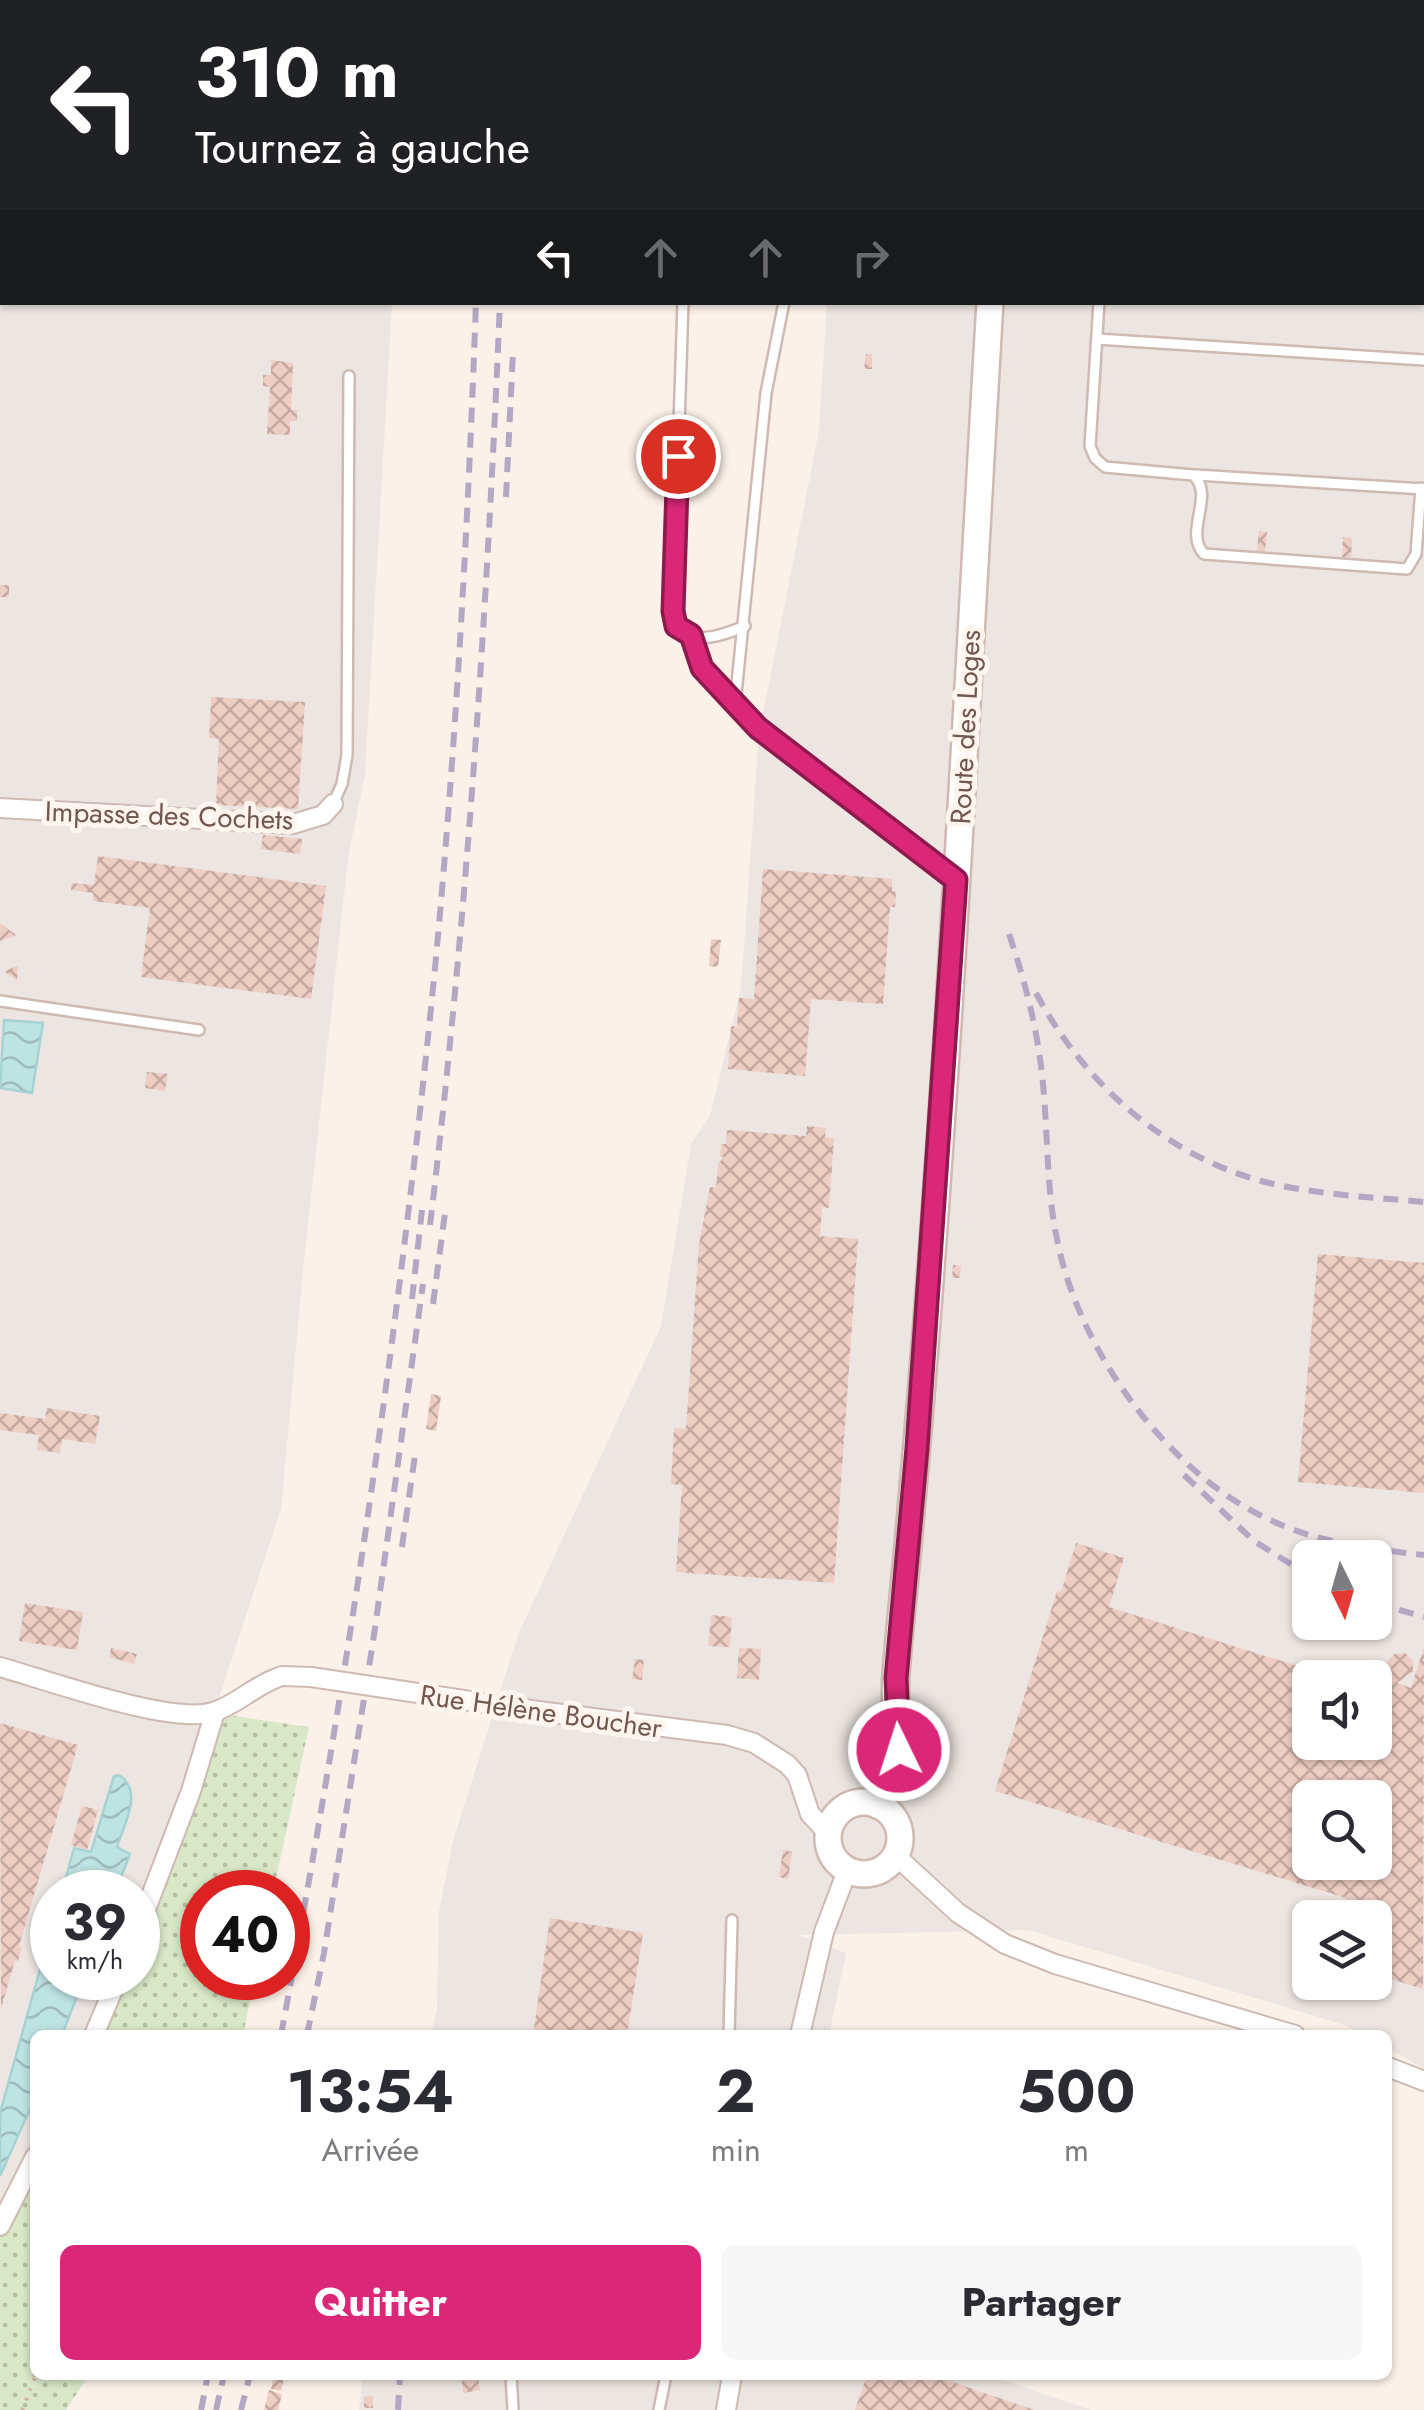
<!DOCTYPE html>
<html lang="fr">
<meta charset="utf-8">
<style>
:root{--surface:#fff;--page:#f7f7f7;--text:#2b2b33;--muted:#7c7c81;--accent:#db2777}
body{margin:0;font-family:Jost,sans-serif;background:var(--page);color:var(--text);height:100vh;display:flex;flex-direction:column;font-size:38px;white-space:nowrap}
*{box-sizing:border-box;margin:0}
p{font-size:32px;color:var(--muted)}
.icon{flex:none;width:55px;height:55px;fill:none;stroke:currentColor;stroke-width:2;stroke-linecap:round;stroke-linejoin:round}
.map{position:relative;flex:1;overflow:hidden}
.drawer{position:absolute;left:30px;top:2030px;width:1362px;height:350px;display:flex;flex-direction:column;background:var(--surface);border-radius:15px;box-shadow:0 2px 8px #0004}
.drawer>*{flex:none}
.guide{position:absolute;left:0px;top:0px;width:1425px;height:305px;box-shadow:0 2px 8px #0004;background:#202124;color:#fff;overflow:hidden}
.needle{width:65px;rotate:175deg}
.tools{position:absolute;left:1292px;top:1540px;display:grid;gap:20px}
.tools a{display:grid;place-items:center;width:100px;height:100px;border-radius:15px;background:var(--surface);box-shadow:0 2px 8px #0004;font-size:50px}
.speed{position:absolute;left:30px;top:1870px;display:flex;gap:20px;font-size:50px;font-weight:700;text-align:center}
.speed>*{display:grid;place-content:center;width:130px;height:130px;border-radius:50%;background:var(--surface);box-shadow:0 2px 8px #0004;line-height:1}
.speed small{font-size:25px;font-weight:400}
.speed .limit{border:15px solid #d22;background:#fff;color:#111}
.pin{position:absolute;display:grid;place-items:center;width:85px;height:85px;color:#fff;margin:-42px;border:5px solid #fff;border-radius:50%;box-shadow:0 2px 10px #0007}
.me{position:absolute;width:110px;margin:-55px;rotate:356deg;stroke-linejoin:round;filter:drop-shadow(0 0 8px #0008)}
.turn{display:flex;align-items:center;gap:35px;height:210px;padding:0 30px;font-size:45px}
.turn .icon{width:130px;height:130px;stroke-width:2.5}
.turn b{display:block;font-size:70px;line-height:85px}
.lanes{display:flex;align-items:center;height:95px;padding:0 30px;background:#0003;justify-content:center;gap:50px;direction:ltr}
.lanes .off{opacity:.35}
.eta{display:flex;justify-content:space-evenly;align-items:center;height:170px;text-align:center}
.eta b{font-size:60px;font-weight:700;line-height:70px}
.cta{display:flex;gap:20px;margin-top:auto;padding:20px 30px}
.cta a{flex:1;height:115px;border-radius:15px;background:var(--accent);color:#fff;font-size:40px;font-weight:700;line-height:115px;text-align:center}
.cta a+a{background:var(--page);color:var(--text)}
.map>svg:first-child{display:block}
.industrial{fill:#ece5e1;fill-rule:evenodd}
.grass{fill:url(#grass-dots)}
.water{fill:url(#water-waves);stroke:#a5d3d4;stroke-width:2.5}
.building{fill:url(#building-cross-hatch);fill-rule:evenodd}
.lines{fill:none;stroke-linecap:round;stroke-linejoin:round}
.lane-casing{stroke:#cebab2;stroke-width:14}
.street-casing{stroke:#cebab2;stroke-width:22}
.secondary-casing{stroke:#d0b9b0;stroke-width:30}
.path{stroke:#d3b0a5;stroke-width:4;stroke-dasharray:2.5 8;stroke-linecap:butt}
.lane{stroke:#fff;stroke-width:9}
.street{stroke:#fff;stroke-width:18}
.secondary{stroke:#fff;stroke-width:25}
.rail{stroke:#b3a7c4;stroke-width:6;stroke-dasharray:15 10;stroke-linecap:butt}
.street-bridge-casing{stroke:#cebab2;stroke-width:22;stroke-linecap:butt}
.street-bridge{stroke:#fff;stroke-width:18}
.route-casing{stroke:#8e194d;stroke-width:25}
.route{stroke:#db2777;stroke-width:18}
.labels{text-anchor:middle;stroke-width:10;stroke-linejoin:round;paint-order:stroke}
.street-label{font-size:28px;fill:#73564e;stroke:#fef6ee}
</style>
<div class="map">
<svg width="1424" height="2410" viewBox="0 0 1424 2410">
<defs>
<pattern id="grass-dots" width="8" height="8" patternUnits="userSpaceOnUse" patternTransform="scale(2.5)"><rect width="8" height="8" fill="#d9e8c7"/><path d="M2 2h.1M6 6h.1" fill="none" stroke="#b4bfa4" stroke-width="1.8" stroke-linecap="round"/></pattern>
<pattern id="water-waves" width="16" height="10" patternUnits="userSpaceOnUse" patternTransform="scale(2.5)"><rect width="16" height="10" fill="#bee3e3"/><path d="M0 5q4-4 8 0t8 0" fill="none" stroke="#9fbbba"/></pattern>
<pattern id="building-cross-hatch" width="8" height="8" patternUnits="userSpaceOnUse" patternTransform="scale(2.5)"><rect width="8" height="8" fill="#eecdc2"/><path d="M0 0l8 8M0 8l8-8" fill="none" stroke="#c5a9a0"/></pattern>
</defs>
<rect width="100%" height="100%" fill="#fbf1e8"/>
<g class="industrial">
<path d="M0 0H419L2 2V302L392 303 365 774 348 858 303 1270 281 1509 214 1713 138 1926V1892H52V1978H117L93 2035H35V2154L0 2223Z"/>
<path d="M871 0H1424V2069L1388 2048V2035H1364L1345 2025 1028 1930 798 1935 846 1953 829 2035H431L437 2009 439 1911 453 1841 518 1635 661 1326 691 1144 710 1116 741 988 759 734 819 431 827 303 1422 302V2H871ZM1310 1558H1375V1622H1310ZM1310 1678H1375V1742H1310ZM1310 1798H1375V1862H1310ZM1310 1918H1375V1982H1310Z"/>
<path d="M363 2375H987L1092 2410H359Z"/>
</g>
<g class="grass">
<path d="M214 1713 309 1727 273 1892H202V1978H255L243 2035H93L117 1978H138V1926Z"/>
<path d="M35 2154V2375H89L66 2410H0V2223Z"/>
</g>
<g class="water">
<path d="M4 1020 43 1023 32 1093 0 1088Z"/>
<path d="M119 1775C144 1791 124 1824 117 1847L130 1854 115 1892H62L74 1848 91 1852 114 1776Z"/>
<path d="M52 1926V1978H84L62 2035H35V2098L0 2176V2113Z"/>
</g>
<g class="building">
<path d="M866 354H872V369H864Z"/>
<path d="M271 360 293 363 291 410H297V421H290V435L267 434 270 387 263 386V375H271Z"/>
<path d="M1259 531 1267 532 1265 551H1257Z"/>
<path d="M1343 537 1352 538 1351 557H1342Z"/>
<rect x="0" y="585" width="9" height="12"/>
<path d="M211 697 305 702 298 809 216 805 219 739 209 738Z"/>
<path d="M263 835 302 839 300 854 261 849Z"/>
<path d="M98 856 326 886 311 999 141 977 150 908 93 901V893L71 890 72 883 94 885Z"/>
<path d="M763 869 892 879V891H896L895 907H890L883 1004 811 999 805 1076 728 1069 731 1026 737 1027 739 998 754 999Z"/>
<path d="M0 923 16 935 0 941Z"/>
<path d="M711 939 721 940 718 967 709 966Z"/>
<path d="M18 966 17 981 4 971Z"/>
<path d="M147 1072 168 1074 165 1091 145 1088Z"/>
<path d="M807 1126 826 1128 825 1137 834 1138 829 1208 822 1207 820 1236 858 1239 834 1583 676 1572 682 1485 671 1484 674 1428 686 1429 699 1244 710 1187 716 1188 718 1164 724 1157 720 1156 721 1144H726L727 1130 806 1136Z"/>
<path d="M1318 1254 1424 1263V1493L1298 1482Z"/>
<path d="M953 1265 961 1266 960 1278H952Z"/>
<path d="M431 1394 441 1396 436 1431 426 1429Z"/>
<path d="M47 1408 100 1416 95 1444 62 1439 60 1453 37 1450 39 1435 0 1430V1413L45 1419Z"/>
<path d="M1076 1543 1124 1558 1109 1607 1333 1677 1310 1678V1742H1375L1377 1677 1393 1682 1387 1662 1394 1654 1405 1653 1413 1660V1671L1397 1683 1411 1688 1424 1647 1423 1989 1375 1974V1918H1340L1346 1898 995 1791 1057 1591 1061 1592ZM1310 1798H1375V1862H1310Z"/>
<path d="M25 1603 83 1612 77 1650 19 1641Z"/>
<path d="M711 1615 732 1617 730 1647 708 1646Z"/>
<path d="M111 1648 137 1654 134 1664 109 1657Z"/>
<path d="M739 1648 761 1649 759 1680 737 1678Z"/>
<path d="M635 1659 644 1660 642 1680 632 1679Z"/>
<path d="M0 1723 78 1745 19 1946 22 1947 18 1961 15 1960 1 2009Z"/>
<path d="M82 1806 98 1810 87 1850 71 1845Z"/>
<path d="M783 1850 792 1852 788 1879 779 1877Z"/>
<path d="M550 1918 643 1933 627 2035H533Z"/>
<path d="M274 2375H285L281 2391 271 2389Z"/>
<path d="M461 2375H478L480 2390 463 2393Z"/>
<path d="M867 2375H932L1034 2410H855Z"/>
<path d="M269 2390 282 2394 278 2410H264Z"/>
<path d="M373 2396V2408H364V2397Z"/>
</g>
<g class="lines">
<g class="lane-casing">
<g id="lane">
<path d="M814 0V2"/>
<path d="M693 2V0"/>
<path d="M1422 72H1424"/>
<path d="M1422 188 1424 189"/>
<path d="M1422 275H1424"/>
<path d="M683 302 673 611C681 650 717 638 745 626"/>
<path d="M1099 302 1090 446 1095 458 1105 467 1193 475C1216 495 1183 532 1204 554L1407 569 1416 554 1421 488"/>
<path d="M1097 339 1424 360"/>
<path d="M1196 475 1424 489"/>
<path d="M691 635 702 667 758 728 954 879"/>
<path d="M735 704 766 393 784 302"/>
<path d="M333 804 342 784 347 755 349 376"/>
<path d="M0 1001 199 1030"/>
<path d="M729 2035 732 1920"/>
<path d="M511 2375 513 2410"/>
<path d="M659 2410 666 2375"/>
</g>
</g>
<g class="street-casing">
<g id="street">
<path d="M0 808 293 824 323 815 333 804"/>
<path d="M0 1667C47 1680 171 1725 213 1712 235 1706 256 1684 282 1676"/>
<path d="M538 1711 727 1735 754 1743 787 1764 797 1775 810 1814 828 1833"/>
<path d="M896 1856 958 1913 1005 1944 1055 1964 1295 2035"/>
<path d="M138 1930 191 1791 215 1712"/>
<path d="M94 2035 118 1978"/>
<path d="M800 2035 824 1932 847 1871"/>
<path d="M1388 2067 1424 2081"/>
<path d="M0 2226 35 2157"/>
<path d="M726 2410 732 2375"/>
</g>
</g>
<g class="secondary-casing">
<g id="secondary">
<path d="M1008 2V0"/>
<circle cx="864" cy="1838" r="36"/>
<path d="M879 1806C908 1751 892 1729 896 1673 900 1623 906 1572 910 1522 947 1116 966 709 990 302"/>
</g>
</g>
<g class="path">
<path d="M1422 18H1424"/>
<path d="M22 2410 36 2375"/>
</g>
<use href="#lane" class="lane"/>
<use href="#street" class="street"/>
<use href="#secondary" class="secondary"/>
<g class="rail">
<path d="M483 2V0"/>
<path d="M522 2V0"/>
<path d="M506 497 513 352"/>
<path d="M1009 934C1027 987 1040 1039 1044 1096 1048 1144 1047 1192 1057 1239 1078 1349 1167 1473 1270 1520 1319 1543 1371 1549 1424 1555"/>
<path d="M1036 993C1083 1082 1165 1156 1265 1182 1317 1195 1371 1197 1424 1202"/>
<path d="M430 1225C467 918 487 611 500 302"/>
<path d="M412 1299 422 1210"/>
<path d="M433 1304 446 1205"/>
<path d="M1184 1475 1254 1541 1310 1576"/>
<path d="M402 1547 416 1448"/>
<path d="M1375 1603 1424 1617"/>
<path d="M281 2035C347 1682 400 1325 435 968 456 746 468 524 476 302"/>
<path d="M307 2035 324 1953 374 1635 423 1284"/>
<path d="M201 2410 208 2375"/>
<path d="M216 2410 224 2375"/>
<path d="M241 2410 250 2375"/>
<path d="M398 2410 400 2375"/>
</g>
<g class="street-bridge-casing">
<path id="street-bridge" d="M282 1676 311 1677 538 1711"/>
</g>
<use href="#street-bridge" class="street-bridge"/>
</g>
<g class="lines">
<g class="route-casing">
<path id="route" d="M678 456 673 611 676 626 691 635 702 668 758 728 956 880 917 1448 896 1678 899 1750"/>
</g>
<use href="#route" class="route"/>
</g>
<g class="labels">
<g class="street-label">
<text transform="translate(965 727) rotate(-87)" y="10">Route des Loges</text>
<text transform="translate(169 815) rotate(2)" y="10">Impasse des Cochets</text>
<text transform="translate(541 1711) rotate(8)" y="10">Rue Hélène Boucher</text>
</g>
</g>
</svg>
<div class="tools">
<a><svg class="needle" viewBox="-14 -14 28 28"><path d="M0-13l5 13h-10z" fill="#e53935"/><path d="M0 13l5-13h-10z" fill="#7c7c81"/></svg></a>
<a><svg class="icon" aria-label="sound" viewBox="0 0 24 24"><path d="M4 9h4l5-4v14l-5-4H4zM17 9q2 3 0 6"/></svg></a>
<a><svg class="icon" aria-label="search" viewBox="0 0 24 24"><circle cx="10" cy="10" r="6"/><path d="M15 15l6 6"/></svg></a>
<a><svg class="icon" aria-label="layers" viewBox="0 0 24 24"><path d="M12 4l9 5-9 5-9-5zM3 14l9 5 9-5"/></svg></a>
</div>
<div class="speed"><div>39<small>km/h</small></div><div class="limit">40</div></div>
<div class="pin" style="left:678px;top:456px;background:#d93025"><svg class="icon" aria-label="arrive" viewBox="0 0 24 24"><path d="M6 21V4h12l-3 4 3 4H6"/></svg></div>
<svg class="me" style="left:899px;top:1750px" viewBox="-20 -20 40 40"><circle r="17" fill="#db2777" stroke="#fff" stroke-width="3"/><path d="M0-11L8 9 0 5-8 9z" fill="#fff"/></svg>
<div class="guide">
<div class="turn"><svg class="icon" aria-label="left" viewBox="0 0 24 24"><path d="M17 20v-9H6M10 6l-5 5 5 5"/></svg><div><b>310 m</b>Tournez à gauche</div></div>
<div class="lanes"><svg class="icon" aria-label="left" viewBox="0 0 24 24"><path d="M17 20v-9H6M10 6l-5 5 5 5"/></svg><svg class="icon off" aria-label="ahead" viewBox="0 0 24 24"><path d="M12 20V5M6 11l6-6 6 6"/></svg><svg class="icon off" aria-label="ahead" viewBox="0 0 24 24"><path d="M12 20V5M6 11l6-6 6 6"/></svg><svg class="icon off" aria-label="right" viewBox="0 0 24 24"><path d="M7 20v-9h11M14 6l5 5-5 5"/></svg></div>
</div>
<section class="drawer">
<div class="eta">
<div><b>13:54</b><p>Arrivée</p></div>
<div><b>2</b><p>min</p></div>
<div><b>500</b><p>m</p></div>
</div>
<div class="cta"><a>Quitter</a><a>Partager</a></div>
</section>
</div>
